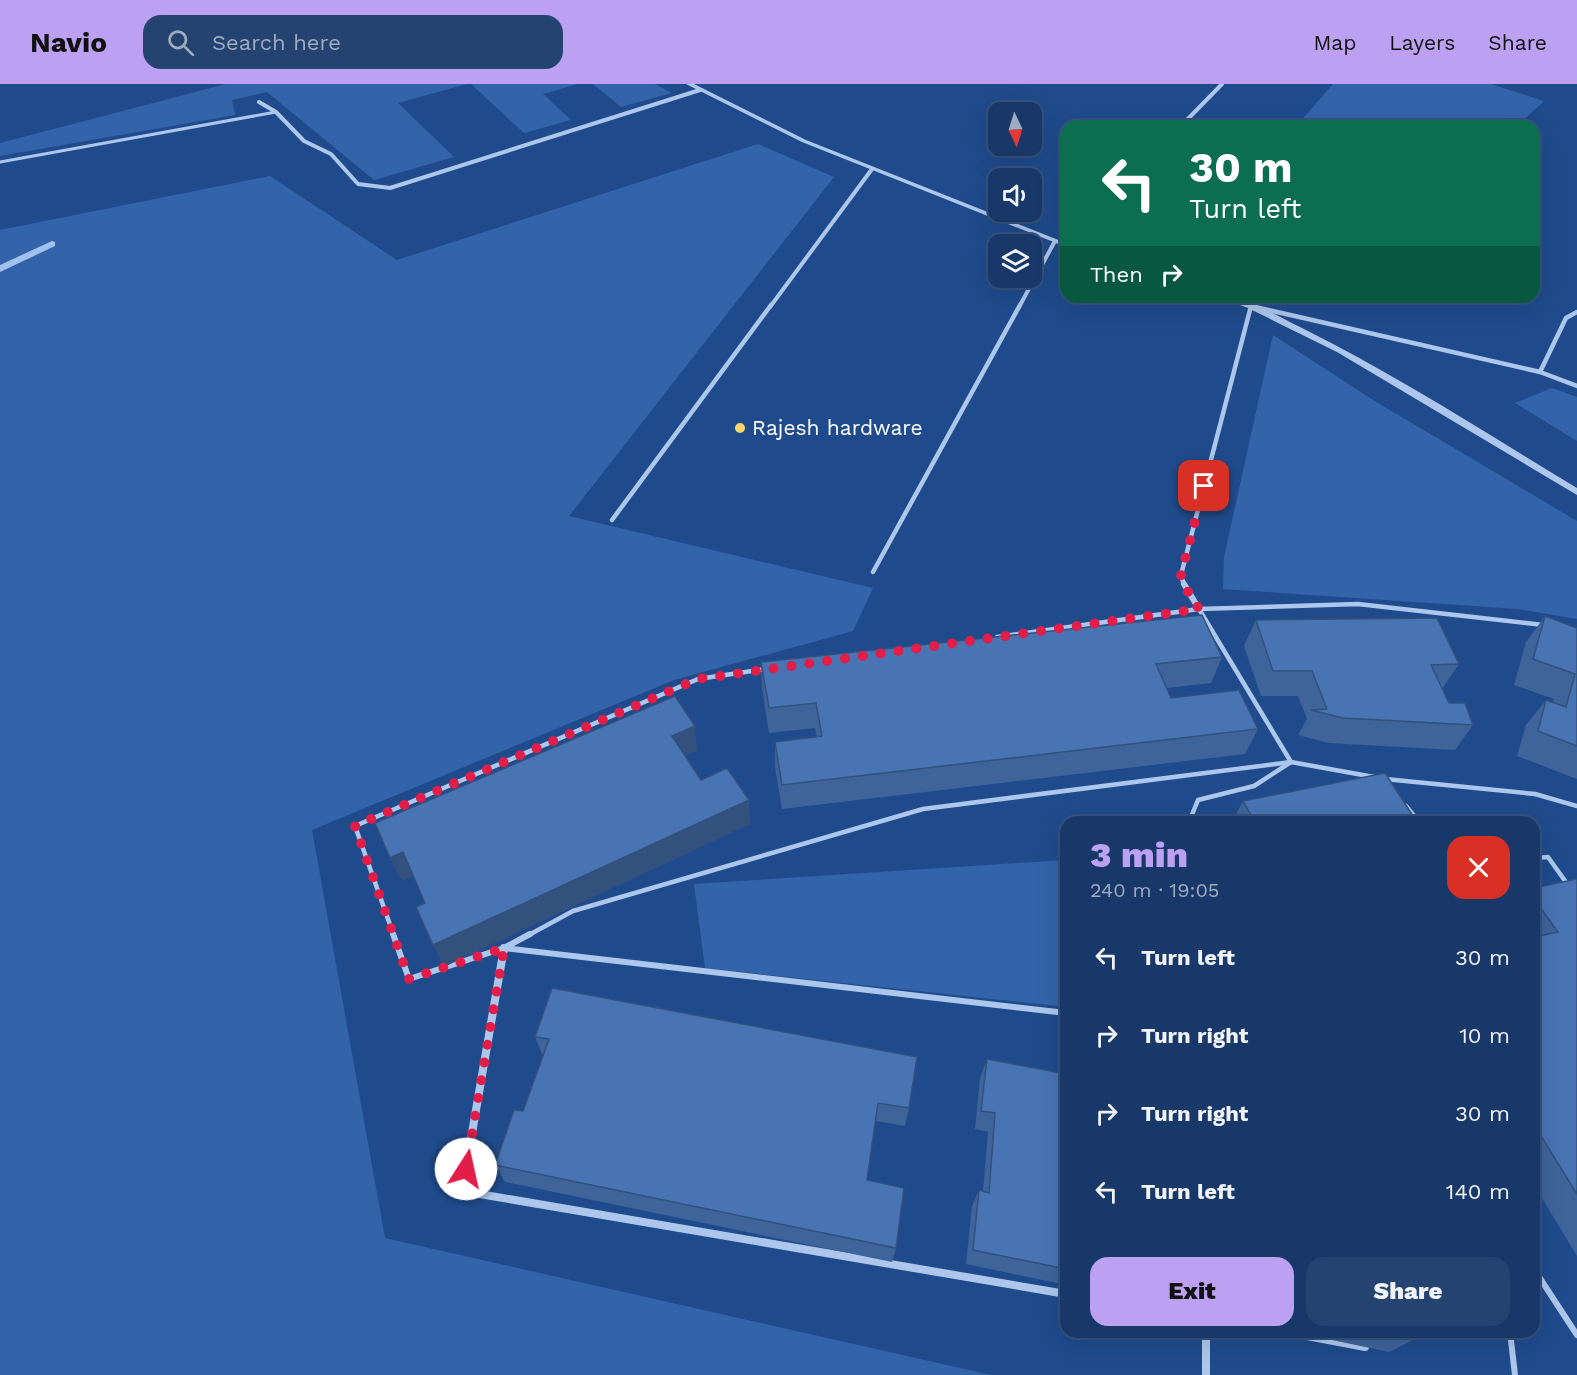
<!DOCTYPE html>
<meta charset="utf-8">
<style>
:root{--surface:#173869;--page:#244371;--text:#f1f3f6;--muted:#9eacc0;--line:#36527d;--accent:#bca0f2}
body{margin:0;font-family:"Work Sans",sans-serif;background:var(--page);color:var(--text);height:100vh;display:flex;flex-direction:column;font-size:22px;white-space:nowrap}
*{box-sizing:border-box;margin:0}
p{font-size:20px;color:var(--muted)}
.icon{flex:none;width:33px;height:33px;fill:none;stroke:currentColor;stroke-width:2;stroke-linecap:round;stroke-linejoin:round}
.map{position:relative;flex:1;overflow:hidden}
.sheet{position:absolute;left:1060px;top:732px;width:480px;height:522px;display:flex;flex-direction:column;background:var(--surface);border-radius:18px;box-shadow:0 6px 24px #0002,0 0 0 2px var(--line)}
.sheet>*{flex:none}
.top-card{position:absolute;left:1060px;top:36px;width:480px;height:183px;border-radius:18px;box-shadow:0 6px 24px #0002,0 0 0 2px var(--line);background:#0b6e4f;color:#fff;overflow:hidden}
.needle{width:39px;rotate:176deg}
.tools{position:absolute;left:988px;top:18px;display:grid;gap:12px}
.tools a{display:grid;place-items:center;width:54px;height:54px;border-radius:12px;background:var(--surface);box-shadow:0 6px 24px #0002,0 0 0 2px var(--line);font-size:30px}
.pin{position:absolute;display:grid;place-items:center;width:51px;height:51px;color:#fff;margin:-26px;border-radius:12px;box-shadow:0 3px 9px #0006}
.me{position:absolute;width:66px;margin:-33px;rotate:10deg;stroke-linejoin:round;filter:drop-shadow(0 0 4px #0008)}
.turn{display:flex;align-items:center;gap:21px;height:126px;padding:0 30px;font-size:27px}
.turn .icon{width:78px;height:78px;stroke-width:2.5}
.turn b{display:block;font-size:42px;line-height:51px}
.then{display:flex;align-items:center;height:57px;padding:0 30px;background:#0003;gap:12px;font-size:22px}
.round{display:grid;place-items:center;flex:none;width:63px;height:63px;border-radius:18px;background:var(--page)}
.overview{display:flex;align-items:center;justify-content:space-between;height:102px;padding:0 30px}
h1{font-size:36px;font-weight:800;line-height:45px;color:var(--accent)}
.primary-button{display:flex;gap:12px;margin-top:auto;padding:12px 30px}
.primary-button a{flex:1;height:69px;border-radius:18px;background:var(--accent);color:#111;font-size:24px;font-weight:800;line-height:69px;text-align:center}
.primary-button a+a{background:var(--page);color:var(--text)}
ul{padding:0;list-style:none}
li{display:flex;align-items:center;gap:18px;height:78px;padding:0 30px}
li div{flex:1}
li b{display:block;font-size:22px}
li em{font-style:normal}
header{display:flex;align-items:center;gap:36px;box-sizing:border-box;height:84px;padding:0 30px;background:var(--accent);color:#111}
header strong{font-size:28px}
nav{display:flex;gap:33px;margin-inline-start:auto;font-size:21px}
.search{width:420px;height:54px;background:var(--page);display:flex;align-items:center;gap:15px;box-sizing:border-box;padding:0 21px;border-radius:18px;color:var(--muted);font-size:22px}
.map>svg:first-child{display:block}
.green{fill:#3364a9}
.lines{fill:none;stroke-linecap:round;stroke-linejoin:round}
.stream{fill:#a0c1ed;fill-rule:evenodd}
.service-far2{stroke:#adc7ec;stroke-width:3}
.service-far1{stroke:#adc7ec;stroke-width:4.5}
.service{stroke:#adc7ec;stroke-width:6}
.minor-far3{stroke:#adc7ec;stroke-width:4}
.minor-far2{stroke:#adc7ec;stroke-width:4.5}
.minor-far1{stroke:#adc7ec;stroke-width:6}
.minor{stroke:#adc7ec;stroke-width:8}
.tertiary{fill:#adc7ec;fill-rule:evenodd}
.wall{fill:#3e649a}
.shaded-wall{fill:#32517d}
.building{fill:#4874b3;stroke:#32517d;stroke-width:1.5}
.route{stroke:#e11d48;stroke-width:10;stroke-dasharray:0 18}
.poi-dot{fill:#fad66d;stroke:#1f4b8c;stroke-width:2}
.labels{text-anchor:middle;stroke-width:4.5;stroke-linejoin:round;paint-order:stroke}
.poi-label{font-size:21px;fill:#fff;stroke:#1f4b8c;text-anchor:start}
</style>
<header>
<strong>Navio</strong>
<div class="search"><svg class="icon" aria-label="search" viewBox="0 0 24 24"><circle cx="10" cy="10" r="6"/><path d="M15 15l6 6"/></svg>Search here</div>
<nav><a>Map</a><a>Layers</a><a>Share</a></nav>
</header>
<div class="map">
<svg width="1577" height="1291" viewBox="0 0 1577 1291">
<rect width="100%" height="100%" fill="#1f4b8c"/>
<g class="green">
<path d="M226 0H467L398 19 454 73 374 96 267 8 232 16 235 31 0 72V59Z"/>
<path d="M471 0H578L543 10 571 36 524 49Z"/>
<path d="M593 0H655L672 9 621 23Z"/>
<path d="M1333 0H1491L1544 17 1517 42H1306L1298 40Z"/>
<path d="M758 60 834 93 569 432 873 504 853 547 674 596 312 746 385 1154 991 1291H0V146L270 92 397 176Z"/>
<path d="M1273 251 1373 316 1577 437V535L1518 525 1223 505 1224 473Z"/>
<path d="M1552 304 1577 313V357L1515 319Z"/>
<path d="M1066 776V923L705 884 694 800Z"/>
</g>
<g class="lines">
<path class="stream" d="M52 157 55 158V162L0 188V181Z"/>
<path class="service-far2" d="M0 78 276 28"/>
<g class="service-far1">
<path d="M997 553 1199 525 1358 520 1543 541"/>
<path d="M1385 695 1535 710 1577 722"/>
<path d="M1406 722 1419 738"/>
<path d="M1189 738 1198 716 1254 702 1291 678 1199 525"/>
<path d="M1534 774 1548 773 1568 801"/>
<path d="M394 852 355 742 698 595 766 585"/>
<path d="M527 852 573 827 923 725 1291 678 1374 693"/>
</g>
<g class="service">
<path d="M393 850 409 895 504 864 530 850"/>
<path d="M504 864 1066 929"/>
<path d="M1534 1185 1577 1251"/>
<path d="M1510 1248 1515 1291"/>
</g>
<g class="minor-far3">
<path d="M259 18 276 28 304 57 331 70 358 100 390 104 700 6"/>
<path d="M1181 42 1222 0"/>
<path d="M770 223 872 85"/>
<path d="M1019 223 1055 157"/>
<path d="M1251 223H1253"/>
</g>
<g class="minor-far2">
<path d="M1540 288 1566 234 1577 228"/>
<path d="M612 436 771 221"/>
<path d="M873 488 1020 221"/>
<path d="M1184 501 1181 491 1251 222 1540 288 1577 302"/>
</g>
<path class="minor-far1" d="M1184 500 1199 525"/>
<g class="minor">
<path d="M504 864 462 1107 1066 1210"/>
<path d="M1206 1248V1291"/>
<path d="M1286 1248 1365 1263"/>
</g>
<g class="tertiary">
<path d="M686 0H694L806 56 1066 159V163L802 58Z"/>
<path d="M1219 213C1248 213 1275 231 1300 243 1395 290 1486 349 1577 404V411L1337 268 1248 224Z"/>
</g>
</g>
<g class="wall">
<path d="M1545 532 1577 544V695L1517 672 1526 641 1546 616 1553 618 1554 615 1514 601 1526 558Z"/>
<path d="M1256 536 1459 580 1442 605 1449 619 1473 641 1455 666 1328 659 1298 651 1307 635 1298 612H1261L1244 562Z"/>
<path d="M1222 573 1211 599 1167 604 1171 614 1258 645 1245 670 782 725 775 683V658L817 653 815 644 769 649 762 604 761 578Z"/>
<path d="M1243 717 1417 738H1232Z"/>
<path d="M1577 795V1172L1534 1101V804Z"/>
<path d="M535 953 909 1024 905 1042 876 1037 867 1096 896 1164 892 1178 505 1098 495 1081 523 1027 543 972Z"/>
<path d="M987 975 1066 990V1201L966 1180 972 1122 979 1106 983 1107 988 1048 975 1045 980 994Z"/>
<path d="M1294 1248H1412L1413 1256 1389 1268Z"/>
</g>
<g class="shaded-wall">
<path d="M695 642 697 667 675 677 672 652Z"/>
<path d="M749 716 750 740 444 883 433 861Z"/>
<path d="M403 768 414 791 402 797 390 774Z"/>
</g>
<g class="building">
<path d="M1202 531 1222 573 1156 580 1171 614 1239 606 1258 645 782 701 775 658 822 652 816 619 769 624 761 578Z"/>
<path d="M1545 532 1577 544V662L1538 647 1546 616 1566 623 1575 590 1533 575Z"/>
<path d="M1437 534 1459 580 1431 581 1449 619H1465L1473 641 1343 634 1311 626 1327 625 1312 587H1273L1256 536Z"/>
<path d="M675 612 695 642 672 652 701 696 727 684 749 716 433 861 416 823 425 819 403 768 390 774 375 739Z"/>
<path d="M1385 689 1417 738H1255L1243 717Z"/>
<path d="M1577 795V1110L1534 1041V853L1558 848 1534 815V804Z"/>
<path d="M552 904 917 973 909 1024 878 1019 867 1096 904 1104 896 1164 495 1081 514 1026 523 1027 549 955 535 953Z"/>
<path d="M987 975 1066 990V1185L973 1166 979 1106 989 1109 995 1029 981 1027Z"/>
<path d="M1373 1248H1412L1413 1256Z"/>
</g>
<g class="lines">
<path class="route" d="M466 1085 504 864 409 895 355 742 698 595 1199 525 1185 503 1181 491 1204 402"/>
</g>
<circle class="poi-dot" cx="740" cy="344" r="6"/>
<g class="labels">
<g class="poi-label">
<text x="752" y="351">Rajesh hardware</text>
</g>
</g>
</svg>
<div class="tools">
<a><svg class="needle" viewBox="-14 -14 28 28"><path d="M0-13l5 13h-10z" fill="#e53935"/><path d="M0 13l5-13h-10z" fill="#9eacc0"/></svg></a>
<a><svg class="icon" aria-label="sound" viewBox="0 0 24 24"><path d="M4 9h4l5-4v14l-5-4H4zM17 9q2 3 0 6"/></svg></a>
<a><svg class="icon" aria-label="layers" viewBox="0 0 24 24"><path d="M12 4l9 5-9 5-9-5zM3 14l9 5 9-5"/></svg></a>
</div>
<div class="pin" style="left:1204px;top:402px;background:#d93025"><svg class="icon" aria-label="arrive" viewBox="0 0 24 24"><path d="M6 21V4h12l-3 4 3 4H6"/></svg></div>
<svg class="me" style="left:466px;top:1085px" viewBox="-20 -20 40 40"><circle r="19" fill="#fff"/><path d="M0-13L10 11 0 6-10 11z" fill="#e11d48"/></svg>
<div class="top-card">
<div class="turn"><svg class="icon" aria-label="left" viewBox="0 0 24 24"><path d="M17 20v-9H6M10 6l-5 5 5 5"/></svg><div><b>30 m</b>Turn left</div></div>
<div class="then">Then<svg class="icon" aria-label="right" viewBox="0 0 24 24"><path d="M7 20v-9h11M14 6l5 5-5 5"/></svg></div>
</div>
<section class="sheet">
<div class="overview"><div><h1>3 min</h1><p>240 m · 19:05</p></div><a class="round" style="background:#d93025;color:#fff"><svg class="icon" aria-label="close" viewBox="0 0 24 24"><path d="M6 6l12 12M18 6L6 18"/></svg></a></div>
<ul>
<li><svg class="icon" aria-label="left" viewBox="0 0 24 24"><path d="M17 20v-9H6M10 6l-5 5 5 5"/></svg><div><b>Turn left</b></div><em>30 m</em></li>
<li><svg class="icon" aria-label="right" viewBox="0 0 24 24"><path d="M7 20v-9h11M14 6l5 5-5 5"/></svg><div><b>Turn right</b></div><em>10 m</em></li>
<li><svg class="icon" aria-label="right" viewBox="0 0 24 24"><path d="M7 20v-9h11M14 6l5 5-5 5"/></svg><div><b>Turn right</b></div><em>30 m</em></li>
<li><svg class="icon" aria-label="left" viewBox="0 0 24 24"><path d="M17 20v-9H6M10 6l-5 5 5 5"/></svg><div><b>Turn left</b></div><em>140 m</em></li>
</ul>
<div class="primary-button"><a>Exit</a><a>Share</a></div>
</section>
</div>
